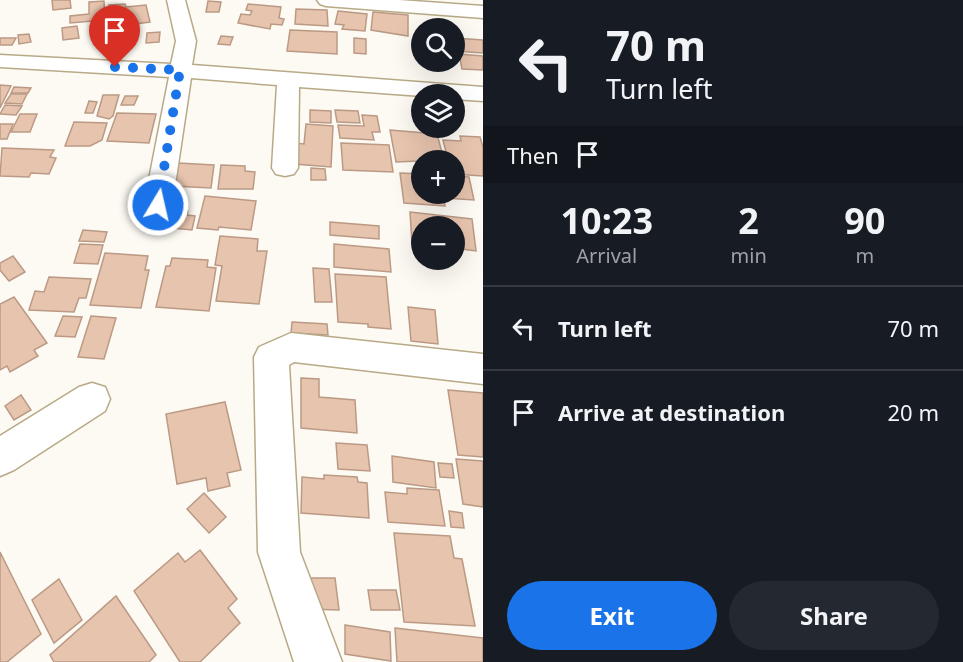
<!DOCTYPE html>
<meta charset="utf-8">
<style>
:root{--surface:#171b24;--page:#242831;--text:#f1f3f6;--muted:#9ea1a6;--line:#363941;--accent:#1a73e8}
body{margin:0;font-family:"Noto Sans",sans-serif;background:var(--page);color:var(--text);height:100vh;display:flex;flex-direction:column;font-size:22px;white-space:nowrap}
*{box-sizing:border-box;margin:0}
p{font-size:20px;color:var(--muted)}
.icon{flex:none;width:33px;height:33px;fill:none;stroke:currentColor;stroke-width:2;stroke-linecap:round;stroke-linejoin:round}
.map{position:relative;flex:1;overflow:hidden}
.drawer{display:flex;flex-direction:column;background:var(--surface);width:480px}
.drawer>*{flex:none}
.banner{background:#171b24;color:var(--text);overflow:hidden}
.controls{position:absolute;left:411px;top:18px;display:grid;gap:12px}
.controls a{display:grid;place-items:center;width:54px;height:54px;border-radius:50%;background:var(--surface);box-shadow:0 6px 24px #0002;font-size:30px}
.pin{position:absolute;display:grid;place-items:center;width:51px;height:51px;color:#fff;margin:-62px -26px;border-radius:50% 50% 50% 0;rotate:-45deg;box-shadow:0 0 6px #0007}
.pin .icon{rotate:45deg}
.me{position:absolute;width:66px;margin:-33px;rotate:9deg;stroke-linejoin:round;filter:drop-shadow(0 0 4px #0008)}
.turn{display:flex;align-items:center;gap:21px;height:126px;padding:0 24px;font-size:27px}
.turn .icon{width:78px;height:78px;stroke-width:2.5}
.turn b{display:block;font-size:42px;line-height:51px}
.then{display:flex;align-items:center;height:57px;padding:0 24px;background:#0003;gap:12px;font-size:22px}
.eta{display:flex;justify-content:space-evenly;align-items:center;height:102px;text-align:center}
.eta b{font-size:36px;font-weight:700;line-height:42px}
.action{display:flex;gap:12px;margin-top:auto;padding:12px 24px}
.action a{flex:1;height:69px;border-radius:36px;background:var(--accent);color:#fff;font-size:24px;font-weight:700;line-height:69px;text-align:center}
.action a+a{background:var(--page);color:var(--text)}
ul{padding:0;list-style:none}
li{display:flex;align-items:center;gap:18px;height:84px;padding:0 24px;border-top:2px solid var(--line)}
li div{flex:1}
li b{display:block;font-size:22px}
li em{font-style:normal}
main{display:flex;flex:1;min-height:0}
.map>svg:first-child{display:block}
.building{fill:#e7c4ae;stroke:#bb9a85;stroke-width:1.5}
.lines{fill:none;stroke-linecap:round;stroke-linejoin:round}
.street-casing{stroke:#b8a987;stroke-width:3}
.street{fill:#fff;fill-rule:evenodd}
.route{stroke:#1a73e8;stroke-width:10;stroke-dasharray:0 18}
</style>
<main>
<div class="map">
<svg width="483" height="662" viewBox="0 0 483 662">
<rect width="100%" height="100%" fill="#fdfaf3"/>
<g class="building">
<path d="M52 0H70L71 8 53 10Z"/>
<path d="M104 1 105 20 70 23V16L89 14V2Z"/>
<path d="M208 1 221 2 219 12H206Z"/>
<path d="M125 4 126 7 146 5 150 22 135 24 136 29 118 31 115 13 110 14 109 5Z"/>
<path d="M248 4 281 7 279 18 284 19 282 25 271 24 270 29 238 23 241 14 250 15 252 11 246 10Z"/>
<path d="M296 9 327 10 328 26 295 24Z"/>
<path d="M338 11 367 14 365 31 342 29 344 25 335 24Z"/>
<path d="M373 12 408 15V36L371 30Z"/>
<path d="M77 26 79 38 63 40 62 28Z"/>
<path d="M290 30 337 32V54L287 51Z"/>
<path d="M160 32 159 42 146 43 147 33Z"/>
<path d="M29 34 31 42 19 44 18 35Z"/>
<path d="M221 36 233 37 230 45 218 44Z"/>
<path d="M0 38H16L12 45H0Z"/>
<path d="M354 38 366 39V54L354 53Z"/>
<path d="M454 38 483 40V53L454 51Z"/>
<path d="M459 54 483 56V70L462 69Z"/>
<path d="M0 85 11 86 0 108Z"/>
<path d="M14 87 31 88 28 93H11Z"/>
<path d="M11 94H27L22 104 5 103Z"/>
<path d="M103 95H119L113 116 109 119 97 116Z"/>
<path d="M125 96H138L134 105H121Z"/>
<path d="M89 101 97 102 93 113H85Z"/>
<path d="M5 105 22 106 16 115 0 114Z"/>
<path d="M310 110 331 111V123L310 122Z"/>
<path d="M335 110 358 111 360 123 337 122Z"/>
<path d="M117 113 156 114 149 143 107 141Z"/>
<path d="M20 114H37L30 132H11Z"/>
<path d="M362 115 377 116 380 132H372L374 140 340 138 338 125 364 126Z"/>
<path d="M74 122 107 123 102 140 90 146H65Z"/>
<path d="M0 124H13L7 139H0Z"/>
<path d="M306 124 333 126 331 167 294 164 296 143 304 144Z"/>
<path d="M390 130 437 134 444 160 396 162Z"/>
<path d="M460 136 480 137 483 147V176L454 174V160H448L443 140 461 141Z"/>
<path d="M341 143 389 145 393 172 343 170Z"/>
<path d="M2 148 54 150 50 157 56 158 49 174 31 173 29 177 0 176Z"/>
<path d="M178 163 214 165 211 188 173 186Z"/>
<path d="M221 165 245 166V171L255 172 253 189H218Z"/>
<path d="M311 168 325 169 326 180H311Z"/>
<path d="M400 173 422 174V194H454V176L469 177 474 200 444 198 445 206 404 203Z"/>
<path d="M205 196 256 201 251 230 219 227 218 230 197 228Z"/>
<path d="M167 209 188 211 187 215 195 216 192 230 162 227Z"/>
<path d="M410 212 472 219 476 251 454 248V226H422V244L412 243Z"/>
<path d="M330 222 379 226V239L330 235Z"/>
<path d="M83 230 107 232 104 242 79 241Z"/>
<path d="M220 236 258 239 257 251H267L259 304 216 301 222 266 215 265Z"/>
<path d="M80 244 103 245 98 264 74 263Z"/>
<path d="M334 244 389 249 391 272 334 267Z"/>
<path d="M105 253 148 256 145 270H149L141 308 90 305Z"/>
<path d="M13 256 25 272 9 281 0 270V263Z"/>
<path d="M172 258 208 260 207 267 216 268 209 311 156 307 166 266H170Z"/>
<path d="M313 268 329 269 332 302H315Z"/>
<path d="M335 274 386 277 391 329 368 327V324L338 322Z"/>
<path d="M49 277 91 279 86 298H79L74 312 29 310 35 291 44 292Z"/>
<path d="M14 297 47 343 34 350 38 356 10 372 7 366 0 370V304Z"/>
<path d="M408 307 435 310 438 344 411 341Z"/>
<path d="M63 316 82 317 75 337 55 336Z"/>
<path d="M91 316 116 318 104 359 78 357Z"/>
<path d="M292 322 327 324 328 335 291 333Z"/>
<path d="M301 378 319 379V397L355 400 357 433 301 428Z"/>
<path d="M448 390 483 393V457L458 455Z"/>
<path d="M21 395 31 410 14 420 5 406Z"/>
<path d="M225 402 241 470 227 473 230 486 208 491 206 478 177 484 166 414Z"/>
<path d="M336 443 367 445 370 471 338 469Z"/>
<path d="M392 456 434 462 436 488 393 482Z"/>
<path d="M456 459 483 461V507L463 504Z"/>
<path d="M438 463 452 464 454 478 440 477Z"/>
<path d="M324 475 357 477 358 482 367 483 369 518 301 513 302 477 324 479Z"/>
<path d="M407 488 439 490 445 526 388 522 385 492 407 494Z"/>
<path d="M204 493 226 517 209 533 187 509Z"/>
<path d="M449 511 462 513 464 528 451 527Z"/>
<path d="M394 533 450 536 454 558 462 559 475 626 404 622Z"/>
<path d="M200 550 237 599 228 608 240 623 200 662H180L134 591 178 553 185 562Z"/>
<path d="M0 552 41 634 7 662H0Z"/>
<path d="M306 578H335L339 610 308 609Z"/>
<path d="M59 579 82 620 54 643 32 600Z"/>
<path d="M368 590H396L400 610H371Z"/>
<path d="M116 596 156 655 149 662H54L50 655Z"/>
<path d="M345 625 390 632 391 661 345 654Z"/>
<path d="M395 628 483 638V662H397Z"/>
</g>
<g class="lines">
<g class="street-casing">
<g id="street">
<path d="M167 0H185L196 41 192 65 483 87V101L454 99V94L422 96 299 87 298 168 294 174 285 176 276 174 272 168 277 85 191 78 172 205 168 212 158 214 148 212 144 205 169 77 0 67V55L171 64 176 41Z"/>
<path d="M317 0H399L483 6V18L326 6 320 4Z"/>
<path d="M291 333 483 354V384L294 362 289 365 300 552 342 662H294L258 552 254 357 259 347Z"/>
<path d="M92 383 105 387 110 399 105 411 14 470 0 476V436L79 387Z"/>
</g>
</g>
<use href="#street" class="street"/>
</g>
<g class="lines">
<path class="route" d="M115 67 180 70 158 205"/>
</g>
</svg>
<div class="controls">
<a><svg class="icon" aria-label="search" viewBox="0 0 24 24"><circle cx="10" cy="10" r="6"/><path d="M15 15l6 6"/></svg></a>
<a><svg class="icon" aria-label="layers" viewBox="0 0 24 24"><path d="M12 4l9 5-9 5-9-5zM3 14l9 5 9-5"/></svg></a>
<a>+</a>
<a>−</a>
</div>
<div class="pin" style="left:115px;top:67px;background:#d93025"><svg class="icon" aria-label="arrive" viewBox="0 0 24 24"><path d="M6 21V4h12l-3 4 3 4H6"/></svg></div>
<svg class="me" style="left:158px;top:205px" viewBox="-20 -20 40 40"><circle r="17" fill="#1a73e8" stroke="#fff" stroke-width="3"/><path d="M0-11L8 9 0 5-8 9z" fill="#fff"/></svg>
</div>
<section class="drawer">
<div class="banner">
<div class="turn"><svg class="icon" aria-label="left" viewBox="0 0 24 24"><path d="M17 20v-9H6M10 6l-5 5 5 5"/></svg><div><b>70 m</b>Turn left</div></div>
<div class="then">Then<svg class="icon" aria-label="arrive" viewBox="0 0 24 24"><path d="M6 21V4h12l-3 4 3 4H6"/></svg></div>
</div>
<div class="eta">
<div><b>10:23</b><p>Arrival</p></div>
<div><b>2</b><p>min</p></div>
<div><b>90</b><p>m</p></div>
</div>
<ul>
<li><svg class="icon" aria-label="left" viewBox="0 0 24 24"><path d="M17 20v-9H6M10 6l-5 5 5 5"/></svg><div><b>Turn left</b></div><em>70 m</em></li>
<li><svg class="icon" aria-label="arrive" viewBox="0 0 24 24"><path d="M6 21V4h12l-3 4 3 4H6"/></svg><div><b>Arrive at destination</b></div><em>20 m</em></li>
</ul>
<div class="action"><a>Exit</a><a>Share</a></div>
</section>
</main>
